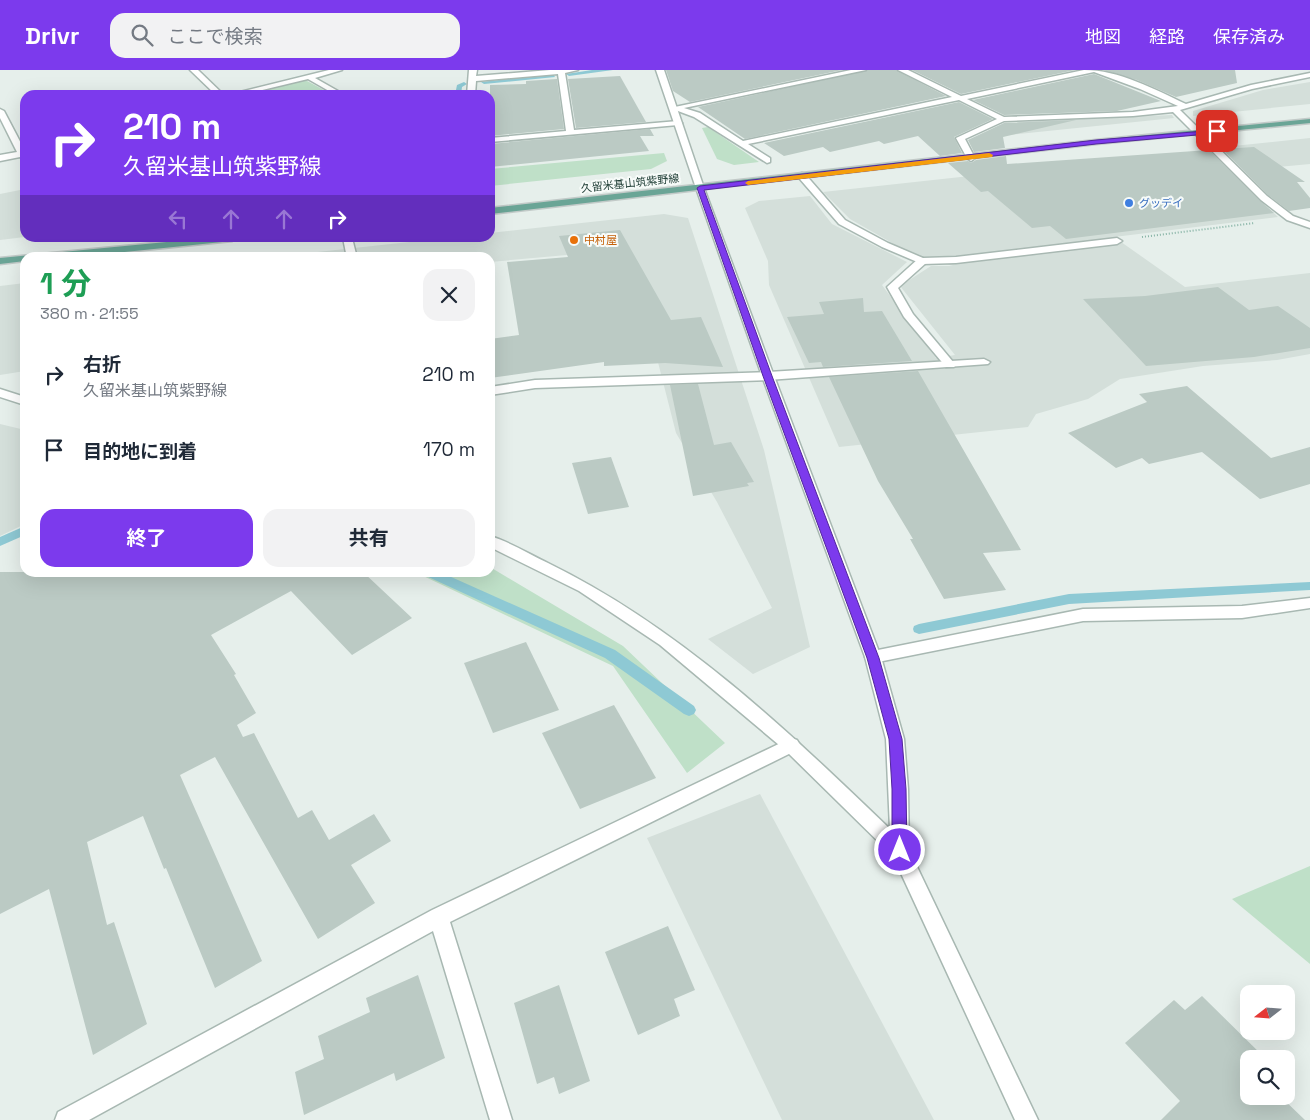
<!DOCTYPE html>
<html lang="ja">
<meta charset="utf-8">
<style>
:root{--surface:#fff;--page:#f2f2f3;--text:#1f2937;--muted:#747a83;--accent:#7c3aed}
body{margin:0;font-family:"Space Grotesk","Noto Sans JP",sans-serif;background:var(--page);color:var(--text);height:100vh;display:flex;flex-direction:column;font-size:19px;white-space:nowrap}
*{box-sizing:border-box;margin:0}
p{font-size:16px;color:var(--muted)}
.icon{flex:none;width:28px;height:28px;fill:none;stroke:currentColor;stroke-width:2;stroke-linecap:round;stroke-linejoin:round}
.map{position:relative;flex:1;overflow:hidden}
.sheet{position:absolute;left:20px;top:182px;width:475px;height:325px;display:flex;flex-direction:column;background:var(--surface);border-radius:15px;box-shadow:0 5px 20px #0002}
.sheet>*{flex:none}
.hud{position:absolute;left:20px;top:20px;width:475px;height:152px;border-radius:15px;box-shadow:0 5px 20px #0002;background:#7c3aed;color:#fff;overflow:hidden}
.needle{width:32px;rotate:253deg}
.tools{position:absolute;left:1240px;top:915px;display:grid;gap:10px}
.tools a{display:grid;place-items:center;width:55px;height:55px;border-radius:10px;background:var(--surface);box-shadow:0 5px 20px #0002;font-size:25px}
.pin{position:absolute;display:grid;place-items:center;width:42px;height:42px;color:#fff;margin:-21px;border-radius:10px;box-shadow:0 2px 8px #0006}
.me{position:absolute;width:55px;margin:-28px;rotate:0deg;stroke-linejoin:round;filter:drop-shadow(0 0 4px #0008)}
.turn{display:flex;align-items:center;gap:18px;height:105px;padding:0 20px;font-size:22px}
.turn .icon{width:65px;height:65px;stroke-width:2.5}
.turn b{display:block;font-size:35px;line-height:42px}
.lanes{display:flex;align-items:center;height:48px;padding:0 20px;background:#0003;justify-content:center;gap:25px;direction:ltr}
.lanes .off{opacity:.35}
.round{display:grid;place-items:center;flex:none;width:52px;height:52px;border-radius:15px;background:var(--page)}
.headline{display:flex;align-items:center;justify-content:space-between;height:85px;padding:0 20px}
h1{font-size:30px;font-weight:700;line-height:38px;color:#1e9e55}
.cta{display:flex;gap:10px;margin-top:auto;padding:10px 20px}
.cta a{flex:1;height:58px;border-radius:15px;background:var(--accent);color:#fff;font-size:20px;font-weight:700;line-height:58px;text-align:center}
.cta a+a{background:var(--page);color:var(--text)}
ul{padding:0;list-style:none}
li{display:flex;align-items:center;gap:15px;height:75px;padding:0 20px}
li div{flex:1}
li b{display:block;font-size:19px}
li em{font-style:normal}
header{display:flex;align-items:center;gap:30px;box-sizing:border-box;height:70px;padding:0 25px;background:var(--accent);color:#fff}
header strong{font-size:24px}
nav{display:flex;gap:28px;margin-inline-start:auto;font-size:18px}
.search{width:350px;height:45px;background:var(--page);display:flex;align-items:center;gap:12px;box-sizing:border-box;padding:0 18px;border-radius:15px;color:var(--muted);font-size:19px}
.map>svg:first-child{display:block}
.built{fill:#d4dfda}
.green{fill:#bfe0c8}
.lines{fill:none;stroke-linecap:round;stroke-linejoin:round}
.stream{fill:#8ec9d4;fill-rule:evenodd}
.building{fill:#bbcac4}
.service-casing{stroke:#a8b8b2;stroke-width:3}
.minor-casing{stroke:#a8b8b2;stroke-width:3}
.tertiary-casing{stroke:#a8b8b2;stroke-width:3}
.primary-casing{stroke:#c2cac8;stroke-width:3}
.path{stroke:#86b3a5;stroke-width:2;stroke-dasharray:1 2;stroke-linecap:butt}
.service{fill:#fff;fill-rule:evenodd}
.minor{fill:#fff;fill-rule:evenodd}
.tertiary{fill:#fff;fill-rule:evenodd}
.primary{fill:#6aa596;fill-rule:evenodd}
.route{fill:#7c3aed;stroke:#51269a}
.slow{fill:#f59e0b}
.shop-dot{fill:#3f7fe0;stroke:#f7fbf9;stroke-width:2}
.food-dot{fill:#e8710a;stroke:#f7fbf9;stroke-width:2}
.labels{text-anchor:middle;stroke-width:4;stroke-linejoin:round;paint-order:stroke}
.far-street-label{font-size:11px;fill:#24423a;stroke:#f7fbf9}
.far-shop-label{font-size:11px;fill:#366cbe;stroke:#f7fbf9;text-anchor:start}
.far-food-label{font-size:11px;fill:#c56008;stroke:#f7fbf9;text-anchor:start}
</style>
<header>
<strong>Drivr</strong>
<div class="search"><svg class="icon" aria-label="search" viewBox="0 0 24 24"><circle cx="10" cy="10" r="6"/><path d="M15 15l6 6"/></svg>ここで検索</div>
<nav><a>地図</a><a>経路</a><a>保存済み</a></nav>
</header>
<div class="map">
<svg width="1310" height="1050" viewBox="0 0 1310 1050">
<rect width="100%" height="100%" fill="#e6efeb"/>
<g class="built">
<path d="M1310 12V34L1193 46V41L1263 20Z"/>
<path d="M1172 45 1174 48 980 68 1007 59 1019 52Z"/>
<path d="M1310 68V94L1246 100 1224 77Z"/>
<path d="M1208 80 1278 147 1114 167 1185 217 1310 203V284L1277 290 1203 296 1120 309 1088 329 1036 344 1028 357 839 377 769 215 768 191 745 138 759 131 810 126 832 154 907 192 882 215 936 288 955 285 900 216 931 196H953L915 186 850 149 823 122Z"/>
<path d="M25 119V167L0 170V124Z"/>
<path d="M664 144 688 148 764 380 810 577 753 604 708 569 772 538 717 432 676 363 647 249 589 183 490 192V188H262L446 168H490V163Z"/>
<path d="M25 213V301L0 305V216Z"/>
<path d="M0 354 25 360V454L0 466Z"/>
<path d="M760 724 934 1050H782L647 768Z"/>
</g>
<g class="green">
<path d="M299 11H307L333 25H244Z"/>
<path d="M708 57 759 92 734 95 717 89 702 58Z"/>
<path d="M664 83 667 91 651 99 490 116V99Z"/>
<path d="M490 497 623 576 725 673 687 703 613 596 417 503 490 502Z"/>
<path d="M1310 796V894L1232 829Z"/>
</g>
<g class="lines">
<g class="stream">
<path d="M592 0H613L569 6 566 4Z"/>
<path d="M553 4 555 7 484 14 481 12Z"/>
<path d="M464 12 467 14 462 17 461 25H455L457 15Z"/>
<path d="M25 456V465L0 476V467Z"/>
<path d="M422 502H440L615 580 694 636 696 640 694 644 689 646 684 644 605 588 424 505Z"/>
<path d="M1310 512V520L1069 534 919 564 914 562 913 559 914 556 919 554 1069 524Z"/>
</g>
</g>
<g class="building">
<path d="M666 0H842L690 32 673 21Z"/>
<path d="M868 0H896L946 26 745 69 698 37Z"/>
<path d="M912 0H1075L961 24Z"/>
<path d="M1103 0H1235L1237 13 1176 27 1137 10Z"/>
<path d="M1094 4 1161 31 1117 41 1004 45 973 30Z"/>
<path d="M620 6 646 52 576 58 568 9Z"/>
<path d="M557 9 564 59 490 66V15L526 14V11Z"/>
<path d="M959 32 993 49 954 67 962 83 940 86 918 66 884 74 879 71 830 82 823 77 784 86 764 73Z"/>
<path d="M1076 50 1003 67 1005 78 974 82 968 70 1004 53Z"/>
<path d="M650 59 654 66H640L649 81 490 97V74Z"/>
<path d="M1254 77 1305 112H1297L1310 128V138L1289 141 1268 125 1222 79Z"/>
<path d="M1209 80 1260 131 1274 143 1066 169 1050 156 1032 158 988 121 981 122 948 93 968 91 971 93 976 90 1006 86 1007 94Z"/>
<path d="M620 160 671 250 701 247 723 297 665 293 604 296V292L490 308V269L519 265 507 192 568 187 559 166Z"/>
<path d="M1218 217 1249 240 1278 236 1310 258V278L1254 287 1146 296 1083 229 1145 226Z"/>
<path d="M863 228 864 242 882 241 912 291 823 297 821 292 809 293 787 247 824 244 819 232Z"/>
<path d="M918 301 1021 480 983 483 1006 520 944 529 910 469H913L878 411 829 307Z"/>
<path d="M698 314 714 375 731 372 754 412 747 413 749 416 693 426 670 315Z"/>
<path d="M1187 316 1271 388 1310 377V414L1260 429 1202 382 1149 394 1142 388 1116 398 1068 363 1147 332 1139 324Z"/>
<path d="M611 387 629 437 588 444 572 393Z"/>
<path d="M0 502H363L412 548 352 585 291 521 211 565 236 604 234 605 256 643 237 655 243 667 254 663 298 748 312 740 329 770 374 744 391 771 351 795 375 833 318 869 215 687 180 705 262 891 215 918 166 798 164 799 143 746 87 772 107 855 114 852 147 954 93 985 49 819 0 844Z"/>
<path d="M526 572 559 640 493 663 464 593Z"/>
<path d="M614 635 656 708 580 739 542 663Z"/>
<path d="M668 856 695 920 674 929 680 946 638 965 605 882Z"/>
<path d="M418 905 445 988 396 1011 394 1003 304 1045 295 1002 324 989 318 966 370 942 366 928Z"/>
<path d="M559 915 590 1011 559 1024 554 1007 537 1014 514 933Z"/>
<path d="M1202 926 1266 989H1241L1249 996V1026H1280L1305 1050H1161L1180 1031 1125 973 1174 930 1185 940Z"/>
</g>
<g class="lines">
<g class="service-casing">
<g id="service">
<path d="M922 188 926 189V193L898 218 913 244 954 293 956 295 954 297H946L904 247 887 217 918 189Z"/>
<path d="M1310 528V538L1242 548 1083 551 873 593 867 591 865 587 867 583 873 581 1083 539 1242 536Z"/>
</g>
</g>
<g class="minor-casing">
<g id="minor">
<path d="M190 0H198L224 25H216Z"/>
<path d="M329 0H342L315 8 345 25H336L308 9 241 25H228Z"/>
<path d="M469 0H477L476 6 550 0H578L565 3 574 60 678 51 682 53 678 55 490 72V68L566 61 558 4 476 11 475 25H467Z"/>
<path d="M851 0H866L684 38 700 43 743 71 952 27 898 0H908L961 26 1084 0C1119 0 1154 19 1186 34L1251 15 1310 3V7L1252 19 1180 40 1267 126 1293 146 1310 152V158L1287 150 1261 130 1173 42 1133 46 1004 51 965 69 975 88 971 91 967 88 956 68 997 49 959 30 748 74 770 88V92L767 93 694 47 670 38ZM1094 2 1140 19 1178 36 1133 42 1004 47 967 29Z"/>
<path d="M0 39 4 41 25 81V92L20 87 0 91V85L17 82 0 48Z"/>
<path d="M802 103 805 104 845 150 888 173 923 188 956 187 1117 168 1122 171 1117 174 956 193 922 194 882 177 839 154 799 108V104Z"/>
<path d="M343 168H352L357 188H347Z"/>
<path d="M984 289 990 292 988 294 768 310 535 318 490 325V317L535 310 768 302Z"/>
<path d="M791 668 797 670 800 675 797 680 450 852 512 1050H490L433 861 89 1050H55L58 1042 432 840Z"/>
</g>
</g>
<g class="tertiary-casing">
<g id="tertiary">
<path d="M656 0H664L704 118 774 306 881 587 904 669 908 719 909 780 1038 1050H1015L893 786 785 680 660 575 579 521 490 477V466C510 472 529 484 548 493 679 557 786 659 890 759L886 669 865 587 762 306 696 118Z"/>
<path d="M0 319 25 327V335L0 327Z"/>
</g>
</g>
<g class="primary-casing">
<g id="primary">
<path d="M1310 49V53L1096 74 490 144V138L1096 70Z"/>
<path d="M208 168H237L232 171 66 188H25V191L0 194V188Z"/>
</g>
</g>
<path class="path" d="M1142 167 1255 153"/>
<use href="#service" class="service"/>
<use href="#minor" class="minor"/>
<use href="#tertiary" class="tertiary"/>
<use href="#primary" class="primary"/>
</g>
<path class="route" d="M1217 60 1219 63 1096 74 704 120 772 306 879 588 902 669 906 719 907 780 905 784 900 786 894 784 892 780V719L889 669 867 588 763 306 697 118 700 116 1096 70Z"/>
<path class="slow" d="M989 83 993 85 992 87 748 115 745 113 748 111Z"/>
<circle class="shop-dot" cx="1129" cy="133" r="5"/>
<circle class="food-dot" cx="574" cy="170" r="5"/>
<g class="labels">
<g class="far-street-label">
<text transform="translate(630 113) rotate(-6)" y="4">久留米基山筑紫野線</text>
</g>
<g class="far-shop-label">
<text x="1139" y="137">グッデイ</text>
</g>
<g class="far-food-label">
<text x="584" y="174">中村屋</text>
</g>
</g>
</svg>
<div class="tools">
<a><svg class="needle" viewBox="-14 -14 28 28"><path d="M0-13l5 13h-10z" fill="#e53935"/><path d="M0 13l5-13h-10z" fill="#747a83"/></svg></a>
<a><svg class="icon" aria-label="search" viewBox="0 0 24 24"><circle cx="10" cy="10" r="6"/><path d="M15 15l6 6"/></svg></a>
</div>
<div class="pin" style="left:1217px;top:61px;background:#d93025"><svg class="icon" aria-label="arrive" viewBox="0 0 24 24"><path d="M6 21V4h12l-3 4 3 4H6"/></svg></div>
<svg class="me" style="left:900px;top:780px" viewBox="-20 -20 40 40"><circle r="17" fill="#7c3aed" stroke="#fff" stroke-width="3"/><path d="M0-11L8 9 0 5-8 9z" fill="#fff"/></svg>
<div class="hud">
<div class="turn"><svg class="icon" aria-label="right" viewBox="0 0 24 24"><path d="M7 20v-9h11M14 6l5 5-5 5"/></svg><div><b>210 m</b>久留米基山筑紫野線</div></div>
<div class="lanes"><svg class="icon off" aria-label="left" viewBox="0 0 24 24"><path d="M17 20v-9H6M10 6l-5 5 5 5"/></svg><svg class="icon off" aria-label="ahead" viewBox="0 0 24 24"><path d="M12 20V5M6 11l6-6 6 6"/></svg><svg class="icon off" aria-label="ahead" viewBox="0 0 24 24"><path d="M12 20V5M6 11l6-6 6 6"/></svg><svg class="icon" aria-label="right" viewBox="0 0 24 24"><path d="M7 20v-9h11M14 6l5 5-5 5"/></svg></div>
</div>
<section class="sheet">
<div class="headline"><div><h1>1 分</h1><p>380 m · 21:55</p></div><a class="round"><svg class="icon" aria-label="close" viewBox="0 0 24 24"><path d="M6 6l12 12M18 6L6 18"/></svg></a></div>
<ul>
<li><svg class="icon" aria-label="right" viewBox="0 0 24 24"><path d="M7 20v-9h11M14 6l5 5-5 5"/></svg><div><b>右折</b><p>久留米基山筑紫野線</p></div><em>210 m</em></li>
<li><svg class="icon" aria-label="arrive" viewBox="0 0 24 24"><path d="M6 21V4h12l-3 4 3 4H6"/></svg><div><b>目的地に到着</b></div><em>170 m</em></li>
</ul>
<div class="cta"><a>終了</a><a>共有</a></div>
</section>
</div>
